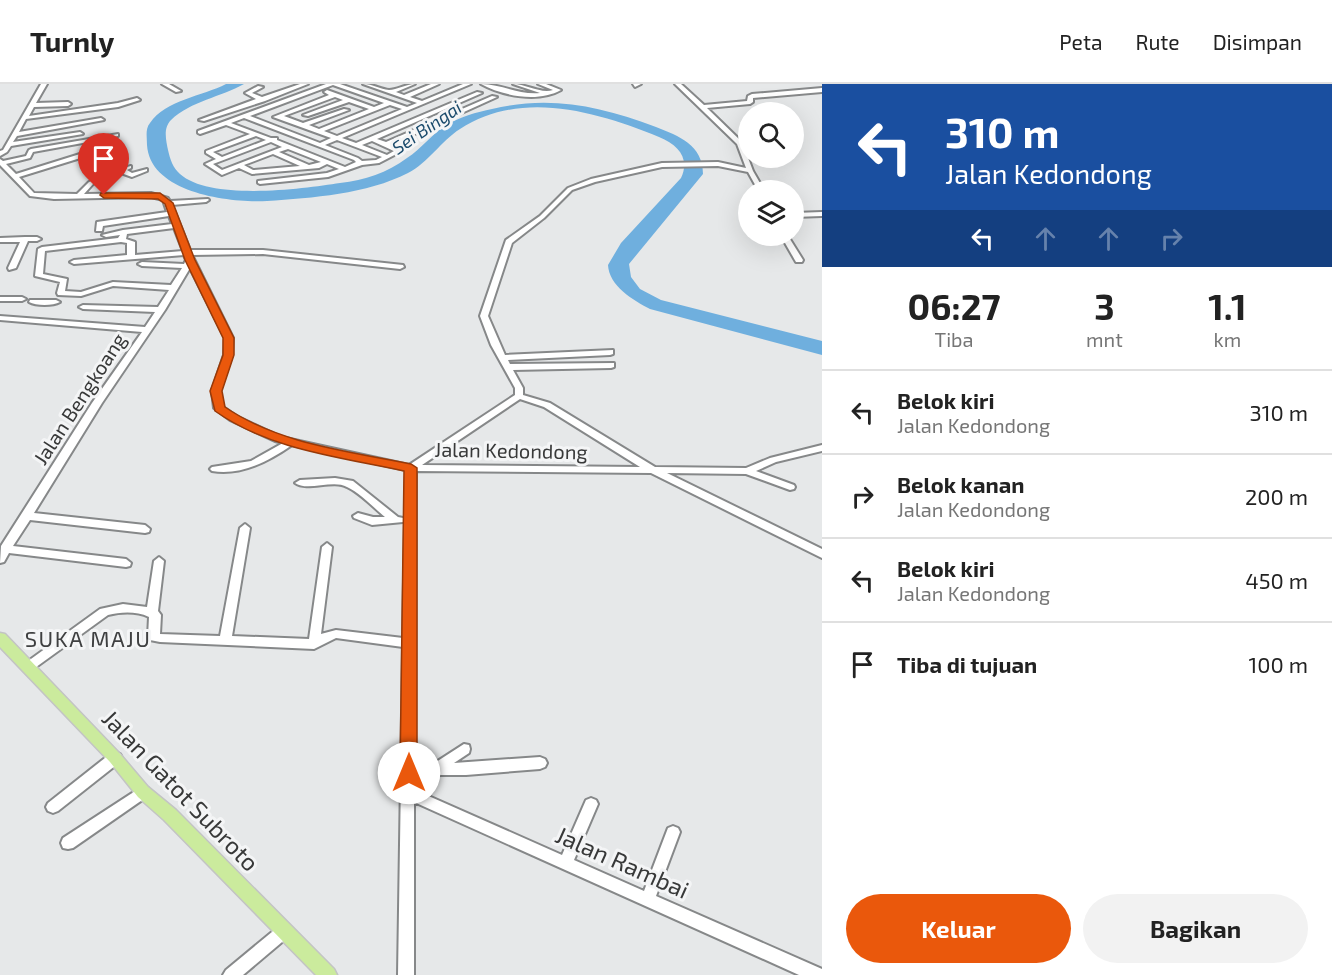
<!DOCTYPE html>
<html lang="id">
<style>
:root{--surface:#fff;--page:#f2f2f2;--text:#222;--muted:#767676;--line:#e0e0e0;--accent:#ea580c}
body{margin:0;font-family:"Exo 2",sans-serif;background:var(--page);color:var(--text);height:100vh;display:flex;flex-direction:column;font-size:22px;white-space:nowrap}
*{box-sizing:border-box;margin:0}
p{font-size:20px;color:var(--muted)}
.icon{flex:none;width:33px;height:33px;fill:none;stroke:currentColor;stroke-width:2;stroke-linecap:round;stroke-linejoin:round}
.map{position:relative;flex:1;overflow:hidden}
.sheet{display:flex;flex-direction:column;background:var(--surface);width:510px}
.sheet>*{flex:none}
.guide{background:#1a4fa0;color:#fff;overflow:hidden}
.fabs{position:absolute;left:738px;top:18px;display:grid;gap:12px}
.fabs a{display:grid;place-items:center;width:66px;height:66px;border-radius:50%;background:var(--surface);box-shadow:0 6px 24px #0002;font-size:30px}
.pin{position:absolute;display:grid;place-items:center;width:51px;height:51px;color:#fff;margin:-62px -26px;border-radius:50% 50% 50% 0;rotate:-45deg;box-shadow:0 0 6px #0007}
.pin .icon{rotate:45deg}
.me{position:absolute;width:66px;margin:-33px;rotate:0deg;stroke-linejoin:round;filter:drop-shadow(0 0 4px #0008)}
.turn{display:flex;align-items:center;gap:21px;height:126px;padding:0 24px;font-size:27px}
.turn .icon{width:78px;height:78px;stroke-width:2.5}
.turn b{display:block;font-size:42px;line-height:51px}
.lanes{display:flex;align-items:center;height:57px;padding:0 24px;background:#0003;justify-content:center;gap:30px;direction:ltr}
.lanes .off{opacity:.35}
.eta{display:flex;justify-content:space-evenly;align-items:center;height:102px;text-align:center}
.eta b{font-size:36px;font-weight:700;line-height:42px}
.cta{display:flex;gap:12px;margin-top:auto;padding:12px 24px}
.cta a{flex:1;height:69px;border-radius:36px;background:var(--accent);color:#fff;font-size:24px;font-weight:700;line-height:69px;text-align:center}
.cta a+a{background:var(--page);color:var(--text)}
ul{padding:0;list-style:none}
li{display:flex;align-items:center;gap:18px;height:84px;padding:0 24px;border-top:2px solid var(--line)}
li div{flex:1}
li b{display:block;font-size:22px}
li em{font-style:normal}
header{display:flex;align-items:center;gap:36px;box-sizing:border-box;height:84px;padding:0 30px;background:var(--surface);border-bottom:2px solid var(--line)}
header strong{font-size:28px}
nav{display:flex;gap:33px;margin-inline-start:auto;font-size:21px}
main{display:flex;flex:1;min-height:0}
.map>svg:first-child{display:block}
.water{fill:#6fafde}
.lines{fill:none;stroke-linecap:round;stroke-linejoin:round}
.minor-casing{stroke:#868889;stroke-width:4}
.major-casing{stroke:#c3c4c4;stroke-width:3}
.minor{fill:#fff;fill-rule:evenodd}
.major{fill:#cbeb9d;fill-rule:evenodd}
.route{fill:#ea580c;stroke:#983908;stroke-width:1.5}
.labels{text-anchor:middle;stroke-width:6;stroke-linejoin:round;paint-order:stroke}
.far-water-label{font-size:18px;font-style:italic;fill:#1b4b6c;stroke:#f4f5f6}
.street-label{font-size:20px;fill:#383939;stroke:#f4f5f6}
.quarter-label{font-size:22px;letter-spacing:1.5px;fill:#3f4041;stroke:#f4f5f6}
.near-street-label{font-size:24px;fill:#383939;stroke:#f4f5f6}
</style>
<header>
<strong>Turnly</strong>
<nav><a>Peta</a><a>Rute</a><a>Disimpan</a></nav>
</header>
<main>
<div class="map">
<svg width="822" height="891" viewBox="0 0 822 891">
<rect width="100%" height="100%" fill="#e6e8e9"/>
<path class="water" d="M226 0H244C221 13 191 17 171 36 163 44 166 56 168 66 170 75 173 84 180 90 210 117 302 105 340 99 365 96 387 89 407 74 421 65 431 51 445 42 459 33 477 28 492 25 550 11 600 22 656 43 679 52 703 61 703 90L629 180 631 193 640 205 661 216 822 257V271L650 225C633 216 609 202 608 181L621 159 681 94C690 75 679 61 659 53 597 28 522 5 460 45 441 57 428 79 408 89 367 110 312 114 267 117 229 119 150 109 147 61 147 53 145 45 150 39 165 16 203 12 226 0Z"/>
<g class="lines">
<g class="minor-casing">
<g id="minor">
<path d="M41 0H47L36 19 68 18 71 20 68 22 34 23 29 32 118 19 137 14 140 16 118 23 26 35 19 48 101 34 104 36 17 52 13 58 80 48 83 50 11 62 7 68 0 72V67L3 66Z"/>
<path d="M162 0H169L181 7 176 8Z"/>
<path d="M300 0H308L265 17 204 37 199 36 256 15 245 9 258 2 263 3 252 9 262 13Z"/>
<path d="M326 0H340L407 23 417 19 363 0C373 0 380 5 389 6 397 6 406 0 415 0L396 8 404 11 431 0H439L410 13 422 17 463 0H471L342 54 356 59 477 8 482 9 377 55 386 58 492 12 497 13 391 61 402 67 379 79 362 81 328 93 260 100 258 99V97L327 89 339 85 327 80 319 84 252 90 239 84 222 91 205 80 216 75 206 69V67L250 50 226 41 200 50 198 49V47ZM333 1 384 19 374 23 327 6 324 8 329 11 273 33 331 54 320 59 250 32ZM335 13 343 16 303 31 308 32 349 18 369 25 319 45 309 41 349 26 344 25 303 39 284 32ZM390 21 402 25 337 52 324 47ZM244 34 354 76 356 78 345 83 277 56V54H271L231 39ZM256 52 266 56 222 73 213 68ZM337 56 382 73 376 76 362 77 358 74 325 61ZM372 57 394 67 387 71 362 61ZM271 58 282 63 222 86 213 80ZM288 65 321 78 309 81 279 68ZM273 70 300 82 253 86 244 81Z"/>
<path d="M481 0C501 0 519 11 540 9L513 0C526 0 541 10 553 6L538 0H546L561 6C538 19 503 12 481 0Z"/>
<path d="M633 0H641L635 3Z"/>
<path d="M675 0H681L704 21 747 17 748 12 752 10 822 4V8L753 14V18L750 20 707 24 742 58 753 87 764 106H758L748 88 718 82 662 83 595 98 572 106 544 134 512 159 488 232 505 271 613 266V270L610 271 508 276 510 280 614 279V283L611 284 513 286 523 304V311L550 319 655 383 746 384 770 374 822 361V367L776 378 756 387 794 401 795 403 794 405 790 406 746 390 667 389 822 465V474L651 389 416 387 415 682 433 680 464 660 469 661 470 665 469 669 454 679 540 673 545 675 547 679 545 683 540 685 466 691H436L415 694V706L562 771 586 716 591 714 596 716 598 720 574 776 644 807 668 744 673 742 678 744 680 748 656 812 822 885V891H799L414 718V891H398L403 563 336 554 314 565 160 558 150 556 148 553 149 533C136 527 121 528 108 531L32 586 28 588 24 586 22 583 24 580 100 525 123 520 147 523 154 477 159 473 164 477 158 527 161 531 160 550 220 552 240 444 245 440 250 444 232 552 309 555 322 463 327 459 332 463 321 550 336 546 403 554 406 386 292 361C269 377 241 392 212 387L210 385 212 383 251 377 283 359 275 357 230 336 214 324 212 307 224 271 225 254 190 184 165 226 102 319 34 429 145 441 150 445 149 448 145 449 30 436 13 462 126 475 131 479 130 482 126 483 9 469 4 478 0 479 1 462 92 319 142 248 0 236V232L145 243 155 228 83 225 79 223 83 221 158 223 169 206 113 202 81 212 58 211 57 209 60 198 35 192 38 165 42 163 118 154 120 151 106 153 102 151 123 146 172 140 169 132 103 142 102 147H96L97 138 167 128 163 116 151 113 54 115 30 112 0 81V75L3 77 26 72 29 66 31 65 118 50V52L94 57 103 65V67L19 93 34 109 77 110 89 98 119 85 131 82V84L127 86 132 89 147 85V87L132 93 121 89 93 100 84 110 151 109 168 114 170 117 208 115 209 116 206 118 172 121 190 166H263L403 181 404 183 400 185 263 170 192 171 233 254 232 271 220 307 223 323 236 332 281 353 409 381 515 311V304L491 261 480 232 506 156 540 132 568 104 591 95 662 79 718 78 746 84 737 60ZM88 58 96 65 16 90 6 80 30 74 33 68ZM174 144 183 167 135 171V158L126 155 127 150ZM121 158 127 159V171L74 176 70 178 74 180 184 171 186 176 184 180 142 178 138 180 142 182 182 184 171 201 113 198 81 208 65 207 67 195 43 190 45 167ZM520 315 544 323 640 383 422 381Z"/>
<path d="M822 128V132L794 133V129Z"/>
<path d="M781 152H788L803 176 802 178H796Z"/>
<path d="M25 153H37L41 155 37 157H28L16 184 9 186 8 184 20 158H0V154Z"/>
<path d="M0 213H22L26 215 22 217H0Z"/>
<path d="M30 216H56L60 218C53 222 36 222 29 218Z"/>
<path d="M335 394 353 397 398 433 403 434 404 436 403 438 372 441 354 434 353 432 358 429 373 433H385C374 424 360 409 347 403 333 395 307 408 295 399L300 396Z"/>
<path d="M115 668 120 670 122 674 120 678 58 727 53 729 48 727 46 723 48 719 110 670Z"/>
<path d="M143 702 148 704 150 708 148 712 73 764 68 765 63 764 61 759 63 754Z"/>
<path d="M283 841 288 843 290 848 288 853 243 891H223L226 886 278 843Z"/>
</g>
</g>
<g class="major-casing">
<path id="major" d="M0 549 5 550 120 670 148 703 176 726 334 885 337 891H316L164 736 138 713 110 678 0 563Z"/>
</g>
<use href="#minor" class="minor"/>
<use href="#major" class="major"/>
</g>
<path class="route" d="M101 109H160L173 119 195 176 234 254V271L222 307 225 323C279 360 348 367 411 380L417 384V689L415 694 409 696 403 694 400 689 404 387C340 373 270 366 215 327L210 307 223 271V254L185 176 165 120 158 115 104 114 100 111Z"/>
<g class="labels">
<g class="far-water-label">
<text transform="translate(427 44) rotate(-34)" y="6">Sei Bingai</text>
</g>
<g class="street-label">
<text transform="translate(80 315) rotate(-57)" y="7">Jalan Bengkoang</text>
<text transform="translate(511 367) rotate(1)" y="7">Jalan Kedondong</text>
</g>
<g class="quarter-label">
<text x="88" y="563">SUKA MAJU</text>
</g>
<g class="near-street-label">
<text transform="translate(180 707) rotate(46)" y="8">Jalan Gatot Subroto</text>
<text transform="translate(622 779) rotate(24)" y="8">Jalan Rambai</text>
</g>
</g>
</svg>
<div class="fabs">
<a><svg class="icon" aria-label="search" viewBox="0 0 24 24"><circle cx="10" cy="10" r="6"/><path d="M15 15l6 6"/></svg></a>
<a><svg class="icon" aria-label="layers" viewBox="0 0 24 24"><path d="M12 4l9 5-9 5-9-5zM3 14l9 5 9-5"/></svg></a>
</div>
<div class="pin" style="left:104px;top:111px;background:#d93025"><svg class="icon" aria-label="arrive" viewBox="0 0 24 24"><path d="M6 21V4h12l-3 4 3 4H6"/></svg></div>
<svg class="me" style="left:409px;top:689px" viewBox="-20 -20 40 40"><circle r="19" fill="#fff"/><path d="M0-13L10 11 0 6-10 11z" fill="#ea580c"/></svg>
</div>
<section class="sheet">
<div class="guide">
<div class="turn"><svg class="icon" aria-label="left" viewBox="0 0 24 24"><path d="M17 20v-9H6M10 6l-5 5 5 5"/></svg><div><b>310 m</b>Jalan Kedondong</div></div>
<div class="lanes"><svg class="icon" aria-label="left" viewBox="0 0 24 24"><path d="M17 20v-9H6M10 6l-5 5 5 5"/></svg><svg class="icon off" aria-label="ahead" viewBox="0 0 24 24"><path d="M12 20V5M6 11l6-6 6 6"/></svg><svg class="icon off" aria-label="ahead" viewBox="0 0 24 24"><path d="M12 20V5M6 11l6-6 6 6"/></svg><svg class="icon off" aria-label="right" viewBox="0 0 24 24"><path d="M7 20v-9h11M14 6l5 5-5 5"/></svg></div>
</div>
<div class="eta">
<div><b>06:27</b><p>Tiba</p></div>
<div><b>3</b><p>mnt</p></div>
<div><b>1.1</b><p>km</p></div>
</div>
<ul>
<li><svg class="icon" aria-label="left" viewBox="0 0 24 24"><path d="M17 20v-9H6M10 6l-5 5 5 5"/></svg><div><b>Belok kiri</b><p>Jalan Kedondong</p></div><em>310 m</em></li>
<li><svg class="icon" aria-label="right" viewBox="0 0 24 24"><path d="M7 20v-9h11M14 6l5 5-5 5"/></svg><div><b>Belok kanan</b><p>Jalan Kedondong</p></div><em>200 m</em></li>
<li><svg class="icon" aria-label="left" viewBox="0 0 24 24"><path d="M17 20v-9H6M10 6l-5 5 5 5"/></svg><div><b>Belok kiri</b><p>Jalan Kedondong</p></div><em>450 m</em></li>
<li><svg class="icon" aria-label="arrive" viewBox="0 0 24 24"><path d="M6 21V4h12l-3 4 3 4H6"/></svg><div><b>Tiba di tujuan</b></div><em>100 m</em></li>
</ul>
<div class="cta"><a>Keluar</a><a>Bagikan</a></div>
</section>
</main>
